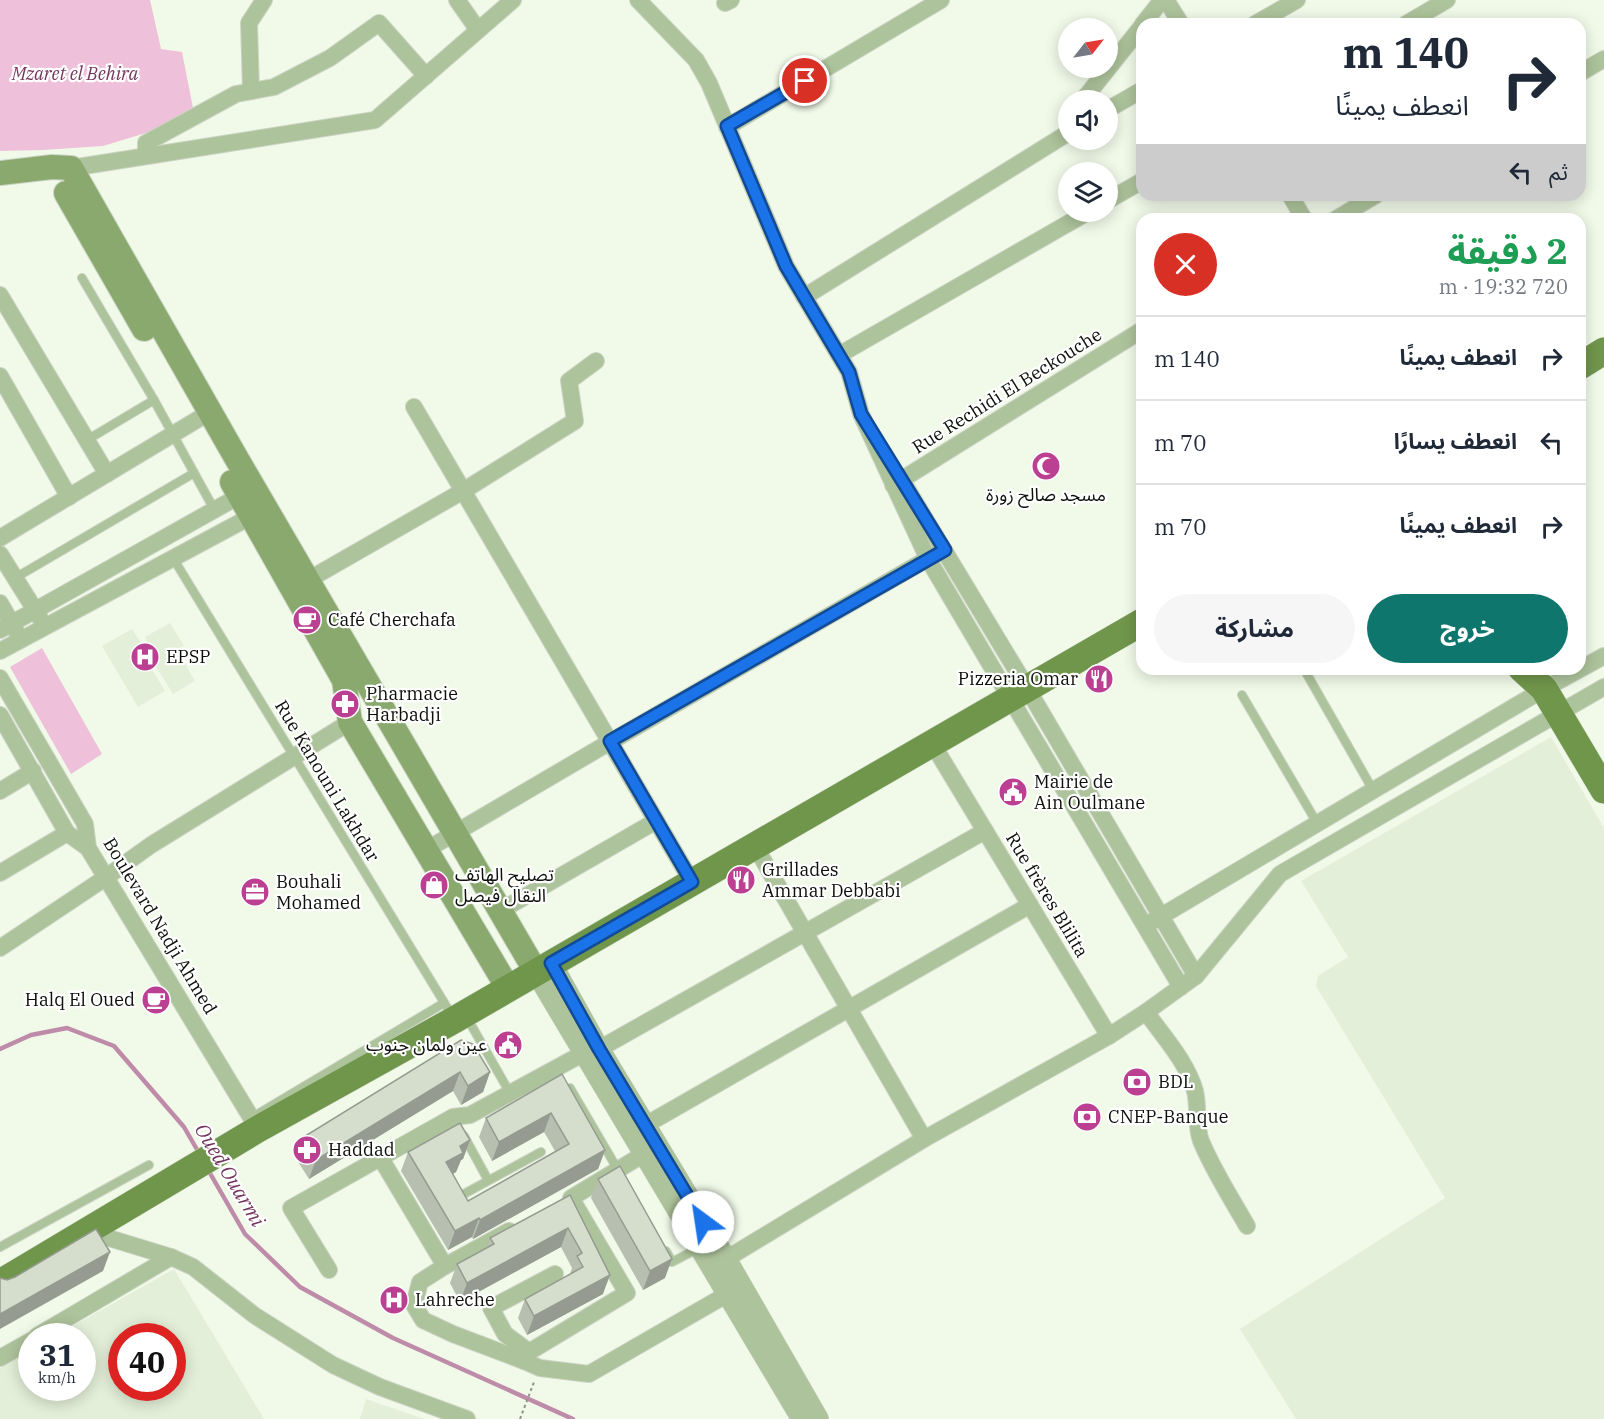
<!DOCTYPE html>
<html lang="ar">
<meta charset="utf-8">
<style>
:root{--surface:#fff;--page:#f6f6f7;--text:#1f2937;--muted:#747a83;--line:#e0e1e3;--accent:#0f766e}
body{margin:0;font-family:"IBM Plex Serif","Noto Sans Arabic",serif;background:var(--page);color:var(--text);direction:rtl;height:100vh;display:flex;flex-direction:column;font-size:22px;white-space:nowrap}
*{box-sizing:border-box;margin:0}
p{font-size:20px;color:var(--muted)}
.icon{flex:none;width:33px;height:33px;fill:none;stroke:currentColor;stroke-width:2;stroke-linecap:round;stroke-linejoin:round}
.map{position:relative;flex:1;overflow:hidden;direction:ltr}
.details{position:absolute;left:1136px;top:213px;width:450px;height:462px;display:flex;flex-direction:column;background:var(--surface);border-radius:18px;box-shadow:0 3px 15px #0003;direction:rtl}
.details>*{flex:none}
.guide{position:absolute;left:1136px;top:18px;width:450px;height:183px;border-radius:18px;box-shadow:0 3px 15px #0003;direction:rtl;background:#fff;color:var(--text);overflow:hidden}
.needle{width:39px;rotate:59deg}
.buttons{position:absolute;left:1058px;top:18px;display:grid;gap:12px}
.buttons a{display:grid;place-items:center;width:60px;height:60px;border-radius:50%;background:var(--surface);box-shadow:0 3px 15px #0003;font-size:30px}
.speed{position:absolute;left:18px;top:1323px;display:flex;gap:12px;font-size:30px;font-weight:700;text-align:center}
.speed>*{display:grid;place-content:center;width:78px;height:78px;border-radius:50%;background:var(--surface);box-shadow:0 3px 15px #0003;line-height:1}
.speed small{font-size:15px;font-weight:400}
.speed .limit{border:9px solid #d22;background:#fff;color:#111}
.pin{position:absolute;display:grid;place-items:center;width:51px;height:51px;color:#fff;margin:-26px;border:3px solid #fff;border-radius:50%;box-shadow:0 2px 6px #0007}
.me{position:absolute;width:66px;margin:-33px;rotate:329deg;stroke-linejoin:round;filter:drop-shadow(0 0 4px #0008)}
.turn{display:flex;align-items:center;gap:21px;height:126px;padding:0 18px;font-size:27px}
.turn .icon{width:78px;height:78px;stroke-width:2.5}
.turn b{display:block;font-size:42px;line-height:51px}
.then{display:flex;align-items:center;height:57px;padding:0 18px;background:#0003;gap:12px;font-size:22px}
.round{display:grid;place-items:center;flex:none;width:63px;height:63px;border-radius:32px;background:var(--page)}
.headline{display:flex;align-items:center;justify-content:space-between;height:102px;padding:0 18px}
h1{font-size:36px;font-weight:700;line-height:45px;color:#1e9e55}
.action{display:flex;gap:12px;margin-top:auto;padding:12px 18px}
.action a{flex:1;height:69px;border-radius:36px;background:var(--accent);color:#fff;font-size:24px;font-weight:700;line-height:69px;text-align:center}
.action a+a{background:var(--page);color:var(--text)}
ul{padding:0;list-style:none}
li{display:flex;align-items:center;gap:18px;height:84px;padding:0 18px;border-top:2px solid var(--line)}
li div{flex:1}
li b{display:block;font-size:22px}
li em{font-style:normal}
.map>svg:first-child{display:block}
.built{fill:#e3efd8;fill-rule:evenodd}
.green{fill:#eec0da}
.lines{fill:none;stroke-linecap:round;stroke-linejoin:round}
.stream{stroke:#be8ca9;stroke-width:4.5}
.service-casing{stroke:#ccd4c5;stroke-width:10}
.minor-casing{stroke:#ccd4c5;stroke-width:18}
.tertiary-casing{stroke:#ccd4c5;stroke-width:22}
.secondary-casing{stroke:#ccd4c5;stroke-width:26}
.primary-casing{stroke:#ccd4c5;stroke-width:28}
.path{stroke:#8e9489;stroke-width:2;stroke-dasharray:3 3;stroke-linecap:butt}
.service{stroke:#adc39b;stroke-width:8}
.minor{stroke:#adc39b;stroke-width:16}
.tertiary{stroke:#adc39b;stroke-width:21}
.secondary{stroke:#8aa96e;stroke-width:24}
.primary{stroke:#70964b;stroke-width:27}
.wall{fill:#b7bfb0}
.shaded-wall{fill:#959b90}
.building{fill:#d5decd;stroke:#959b90;stroke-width:1.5}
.route-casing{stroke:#114b97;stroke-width:15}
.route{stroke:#1a73e8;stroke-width:10}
.labels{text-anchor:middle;stroke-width:4.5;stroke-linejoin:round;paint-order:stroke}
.park-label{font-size:18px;font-style:italic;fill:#74365d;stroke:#fff}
.street-label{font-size:18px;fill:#0c0f0a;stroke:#fff}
.poi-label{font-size:18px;fill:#0c0f0a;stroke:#fff;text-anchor:start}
.water-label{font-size:20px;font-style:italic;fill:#73355d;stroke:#fff}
</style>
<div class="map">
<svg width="1604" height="1419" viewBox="0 0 1604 1419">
<rect width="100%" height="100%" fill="#f1fae9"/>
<g class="built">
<path d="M170 623 184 646 177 650 195 681 173 694 155 665 151 668 165 691 138 707 102 646 132 629 144 648 149 645 145 637Z"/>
<path d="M1551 737 1604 828V1419H1296L1240 1329 1445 1198 1316 986 1318 976 1348 957 1301 881Z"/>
<path d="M174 1269 264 1419H0V1368L31 1350 32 1388H82V1336H55ZM172 1336V1388H122V1336Z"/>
<path d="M366 1399 424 1419H360Z"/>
</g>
<g class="green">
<path d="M0 0H150L161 49 182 52 195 118 103 146 43 150 0 151Z"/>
<path d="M42 648 102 754 71 774 10 667Z"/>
</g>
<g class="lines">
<g class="stream">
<path d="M0 1049 31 1035 67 1028 114 1046 184 1127 199 1153"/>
<path d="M207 1168 245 1234 300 1287 393 1338 573 1419"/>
</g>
<g class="service-casing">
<g id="service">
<path d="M82 278 154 400 215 511"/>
<path d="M87 440 154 400"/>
<path d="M173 558 453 1017"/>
<path d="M15 578 194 473"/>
<path d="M1304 669 1373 790"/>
<path d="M1242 695 1317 823"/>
<path d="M466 1016 510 1093"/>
<path d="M570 1088 618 1170"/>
<path d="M251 1118 444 1003"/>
<path d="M464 1136 488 1180"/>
<path d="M462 1195 541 1152"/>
<path d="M0 1247 149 1165"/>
<path d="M666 1251 672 1262 699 1248"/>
</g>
</g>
<g class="minor-casing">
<g id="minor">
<path d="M457 0 478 30"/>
<path d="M638 0 696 60 709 83 786 266 849 372 861 414 928 559 1181 987"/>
<path d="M1166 0 1181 24"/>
<path d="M725 3 731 0"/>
<path d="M1143 24 1162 0"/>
<path d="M1255 24 1297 0"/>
<path d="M1406 24 1447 0"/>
<path d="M1580 73 1604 59"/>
<path d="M251 91 249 23 264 0"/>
<path d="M1083 100 1142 26"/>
<path d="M1107 110 1142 90"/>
<path d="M727 127 941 0"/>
<path d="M146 156V143L236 94 274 87 330 58 379 23 426 76"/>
<path d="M71 168 375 120 513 0"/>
<path d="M1290 195 1304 219"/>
<path d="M1107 201 1142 181"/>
<path d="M1336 219 1376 195"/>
<path d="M0 295 107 474"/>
<path d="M804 297 1068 133"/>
<path d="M839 355 1088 212"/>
<path d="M0 376 69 497"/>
<path d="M414 407 692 882"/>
<path d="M901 479 1027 688 1196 976"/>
<path d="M893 485 1142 330"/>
<path d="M0 538 210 412"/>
<path d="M0 554 40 618"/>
<path d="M308 580 463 491 575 421 569 381 596 361"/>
<path d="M0 603 16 631"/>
<path d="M0 630 248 491"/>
<path d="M0 651 261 511"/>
<path d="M0 678 85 824 88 848 258 1129"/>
<path d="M0 715 67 833 88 848"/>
<path d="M932 743 1109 1036"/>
<path d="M0 791 33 771"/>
<path d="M755 846 924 1139"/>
<path d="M426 850 610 742 936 554"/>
<path d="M0 873 67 833"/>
<path d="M500 911 656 821"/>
<path d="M1153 921 1544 689 1604 656"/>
<path d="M0 948 105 878 151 845 350 722"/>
<path d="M1146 1012C1163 1036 1187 1062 1195 1091 1199 1107 1195 1125 1201 1141 1213 1170 1231 1198 1247 1226"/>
<path d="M635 1131 1030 905"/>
<path d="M654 1148 571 1198 627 1293 529 1352 524 1361 540 1368 589 1374 738 1288"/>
<path d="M380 1157 445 1266 509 1231"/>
<path d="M86 1231 171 1257 193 1267 254 1315 333 1365 380 1387 467 1419"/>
<path d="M726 1259 924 1139 1109 1036 1146 1012 1196 976 1280 874 1604 687"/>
<path d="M445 1266 420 1282 414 1305 423 1320 453 1334 524 1361"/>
<path d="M329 1270 291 1208 453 1117 470 1115 584 1053 599 1049 985 831"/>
<path d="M37 1336 171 1257"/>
<path d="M529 1352 505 1334 491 1308 555 1274"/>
<path d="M0 1358 32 1340"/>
</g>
</g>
<g class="tertiary-casing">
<g id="tertiary">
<path d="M551 963 599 1049 726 1259 818 1419"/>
<path d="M536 972 802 1419"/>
</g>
</g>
<g class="secondary-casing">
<g id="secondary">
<path d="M0 173 52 167 71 168 234 454 536 972"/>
<path d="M66 193 144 329"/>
<path d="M232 482 344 680 350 722 508 988"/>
</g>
</g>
<g class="primary-casing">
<g id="primary">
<path d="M1580 366 1604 351"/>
<path d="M1522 669 1544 689 1604 790"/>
<path d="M0 1283 258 1129 454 1020 1142 622"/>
</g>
</g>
<path class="path" d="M520 1419 534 1382"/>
<use href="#service" class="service"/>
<use href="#minor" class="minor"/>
<use href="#tertiary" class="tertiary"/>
<use href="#secondary" class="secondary"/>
<use href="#primary" class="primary"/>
</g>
<g class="wall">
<path d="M461 1040 490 1072 483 1092 461 1105 453 1091 309 1179 295 1157 302 1138Z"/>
<path d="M562 1074 605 1150 598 1169 473 1239 472 1237 448 1250 401 1171 408 1152 470 1140 463 1159 461 1160 456 1172 453 1174 468 1201 555 1151 544 1132 492 1161 479 1137 486 1118Z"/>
<path d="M598 1179 665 1278 643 1290 591 1198Z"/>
<path d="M570 1195 603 1294 527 1335 518 1318 525 1299 570 1274 572 1268 561 1247 460 1302 450 1283 457 1264 487 1247 490 1238Z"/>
</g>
<g class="shaded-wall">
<path d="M460 1072 453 1091 309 1179 316 1160Z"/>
<path d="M490 1072 483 1092 461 1105 468 1086Z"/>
<path d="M551 1113 544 1132 492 1161 499 1142Z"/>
<path d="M470 1140 463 1159 461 1160 456 1172 439 1182 446 1162 460 1146Z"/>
<path d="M605 1150 598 1169 473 1239 480 1220Z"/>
<path d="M479 1218 472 1237 448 1250 455 1231Z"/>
<path d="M568 1228 561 1247 460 1302 467 1283Z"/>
<path d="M110 1252 103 1271 0 1329V1314Z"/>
<path d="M672 1259 665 1278 643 1290 650 1271Z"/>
<path d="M610 1275 603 1294 527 1335 534 1316Z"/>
</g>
<g class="building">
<path d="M461 1040 473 1044 490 1072 468 1086 460 1072 316 1160 302 1138Z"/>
<path d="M562 1074 605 1150 480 1220 479 1218 455 1231 408 1152 460 1123 470 1140 460 1146 463 1153 446 1162 468 1201 569 1144 551 1113 499 1142 486 1118Z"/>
<path d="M620 1166 672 1259 650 1271 598 1179Z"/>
<path d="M570 1195 610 1275 534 1316 525 1299 583 1267 577 1256 582 1253 568 1228 467 1283 457 1264 494 1244 490 1238Z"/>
<path d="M96 1229 110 1252 0 1314V1278L7 1280 15 1277Z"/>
</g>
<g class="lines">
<g class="route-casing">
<path id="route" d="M703 1222 599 1049 551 963 692 882 610 741 945 550 861 414 849 372 786 266 727 126 805 81"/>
</g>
<use href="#route" class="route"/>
</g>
<defs>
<g id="mosque-disc" transform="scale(1.5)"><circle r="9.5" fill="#bb4092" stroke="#fff"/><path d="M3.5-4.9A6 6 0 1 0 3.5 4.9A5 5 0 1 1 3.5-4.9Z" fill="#fff"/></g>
<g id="cafe-disc" transform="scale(1.5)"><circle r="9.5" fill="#bb4092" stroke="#fff"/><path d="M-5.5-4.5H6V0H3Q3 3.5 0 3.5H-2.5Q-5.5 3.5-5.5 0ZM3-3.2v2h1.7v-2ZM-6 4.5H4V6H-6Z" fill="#fff"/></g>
<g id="hospital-disc" transform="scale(1.5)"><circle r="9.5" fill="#bb4092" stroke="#fff"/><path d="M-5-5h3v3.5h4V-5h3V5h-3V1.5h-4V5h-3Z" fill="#fff"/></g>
<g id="restaurant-disc" transform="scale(1.5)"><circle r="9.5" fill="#bb4092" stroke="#fff"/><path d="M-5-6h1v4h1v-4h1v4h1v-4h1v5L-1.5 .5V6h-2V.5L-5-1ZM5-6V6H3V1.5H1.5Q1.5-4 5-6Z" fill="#fff"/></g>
<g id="pharmacy-disc" transform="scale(1.5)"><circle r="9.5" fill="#bb4092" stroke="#fff"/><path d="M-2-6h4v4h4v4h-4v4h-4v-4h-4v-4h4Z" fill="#fff"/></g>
<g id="civic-disc" transform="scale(1.5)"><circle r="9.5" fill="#bb4092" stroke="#fff"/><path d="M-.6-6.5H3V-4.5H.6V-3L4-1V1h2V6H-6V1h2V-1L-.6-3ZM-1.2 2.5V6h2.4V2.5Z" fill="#fff"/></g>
<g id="shop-disc" transform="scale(1.5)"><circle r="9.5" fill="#bb4092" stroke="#fff"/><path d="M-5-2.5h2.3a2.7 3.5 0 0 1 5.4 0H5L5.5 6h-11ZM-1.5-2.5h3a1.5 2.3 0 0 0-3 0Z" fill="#fff"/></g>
<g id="office-disc" transform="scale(1.5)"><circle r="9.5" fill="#bb4092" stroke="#fff"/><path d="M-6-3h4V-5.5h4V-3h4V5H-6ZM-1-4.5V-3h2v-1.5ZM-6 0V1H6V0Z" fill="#fff"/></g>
<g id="bank-disc" transform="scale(1.5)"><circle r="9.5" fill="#bb4092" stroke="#fff"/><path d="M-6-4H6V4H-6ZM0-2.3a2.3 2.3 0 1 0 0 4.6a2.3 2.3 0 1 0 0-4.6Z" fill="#fff"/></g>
</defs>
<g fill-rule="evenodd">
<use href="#mosque-disc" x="1046" y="466"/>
<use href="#cafe-disc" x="307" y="620"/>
<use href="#hospital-disc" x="145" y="657"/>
<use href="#restaurant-disc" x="1099" y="679"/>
<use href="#pharmacy-disc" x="345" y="704"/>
<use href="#civic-disc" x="1013" y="792"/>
<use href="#restaurant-disc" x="741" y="880"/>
<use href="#shop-disc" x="434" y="885"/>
<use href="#office-disc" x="255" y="892"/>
<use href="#cafe-disc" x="156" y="1000"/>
<use href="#civic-disc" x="508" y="1045"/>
<use href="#bank-disc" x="1137" y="1082"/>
<use href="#bank-disc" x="1087" y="1117"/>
<use href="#pharmacy-disc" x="307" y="1150"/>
<use href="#hospital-disc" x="394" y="1300"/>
</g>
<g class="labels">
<g class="park-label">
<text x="75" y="80">Mzaret el Behira</text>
</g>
<g class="street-label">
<text transform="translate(1007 391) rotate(-32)" y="6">Rue Rechidi El Beckouche</text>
<text transform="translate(327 781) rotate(59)" y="6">Rue Kanouni Lakhdar</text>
<text transform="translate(1047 895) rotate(59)" y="6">Rue frères Blilita</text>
<text transform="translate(160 926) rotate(59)" y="6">Boulevard Nadji Ahmed</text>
</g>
<g class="poi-label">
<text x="1046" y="501" text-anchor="middle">مسجد صالح زورة</text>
<text x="328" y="626">Café Cherchafa</text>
<text x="166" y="663">EPSP</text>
<text x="1078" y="685" text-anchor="end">Pizzeria Omar</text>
<text x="366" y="700">Pharmacie<tspan x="366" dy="21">Harbadji</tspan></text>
<text x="1034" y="788">Mairie de<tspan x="1034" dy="21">Ain Oulmane</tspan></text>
<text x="762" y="876">Grillades<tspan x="762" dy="21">Ammar Debbabi</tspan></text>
<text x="455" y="881">تصليح الهاتف<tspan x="455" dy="21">النقال فيصل</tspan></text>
<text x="276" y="888">Bouhali<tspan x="276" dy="21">Mohamed</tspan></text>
<text x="135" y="1006" text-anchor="end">Halq El Oued</text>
<text x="487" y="1051" text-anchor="end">عين ولمان جنوب</text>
<text x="1158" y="1088">BDL</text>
<text x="1108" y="1123">CNEP-Banque</text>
<text x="328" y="1156">Haddad</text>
<text x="415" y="1306">Lahreche</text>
</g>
<g class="water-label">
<text transform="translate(230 1175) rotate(59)" y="7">Oued Ouarmi</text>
</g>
</g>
</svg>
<div class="buttons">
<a><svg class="needle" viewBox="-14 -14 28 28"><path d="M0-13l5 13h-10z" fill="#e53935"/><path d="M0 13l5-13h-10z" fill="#747a83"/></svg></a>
<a><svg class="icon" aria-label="sound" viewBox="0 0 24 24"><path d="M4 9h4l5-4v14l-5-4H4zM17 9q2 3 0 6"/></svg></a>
<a><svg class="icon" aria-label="layers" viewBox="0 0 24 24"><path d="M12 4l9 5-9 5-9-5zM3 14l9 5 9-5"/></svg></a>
</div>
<div class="speed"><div>31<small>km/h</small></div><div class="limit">40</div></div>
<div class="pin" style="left:805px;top:81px;background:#d93025"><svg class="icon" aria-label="arrive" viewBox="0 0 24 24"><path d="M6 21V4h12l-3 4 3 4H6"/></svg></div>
<svg class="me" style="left:703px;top:1222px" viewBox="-20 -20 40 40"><circle r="19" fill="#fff"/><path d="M0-13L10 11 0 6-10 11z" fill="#1a73e8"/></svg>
<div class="guide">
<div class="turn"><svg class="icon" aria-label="right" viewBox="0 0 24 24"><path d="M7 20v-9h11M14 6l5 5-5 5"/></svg><div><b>140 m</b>انعطف يمينًا</div></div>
<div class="then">ثم<svg class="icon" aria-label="left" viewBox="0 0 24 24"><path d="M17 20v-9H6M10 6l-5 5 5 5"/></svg></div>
</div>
<section class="details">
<div class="headline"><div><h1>2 دقيقة</h1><p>720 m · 19:32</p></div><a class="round" style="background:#d93025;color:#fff"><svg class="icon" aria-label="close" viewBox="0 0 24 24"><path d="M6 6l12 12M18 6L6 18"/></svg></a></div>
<ul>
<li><svg class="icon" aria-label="right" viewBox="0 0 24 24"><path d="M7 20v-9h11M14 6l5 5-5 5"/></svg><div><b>انعطف يمينًا</b></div><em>140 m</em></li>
<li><svg class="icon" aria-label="left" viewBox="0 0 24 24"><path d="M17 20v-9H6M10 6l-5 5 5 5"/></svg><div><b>انعطف يسارًا</b></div><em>70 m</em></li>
<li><svg class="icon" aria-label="right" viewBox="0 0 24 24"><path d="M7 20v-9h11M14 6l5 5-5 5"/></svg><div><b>انعطف يمينًا</b></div><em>70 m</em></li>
</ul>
<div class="action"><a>خروج</a><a>مشاركة</a></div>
</section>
</div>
